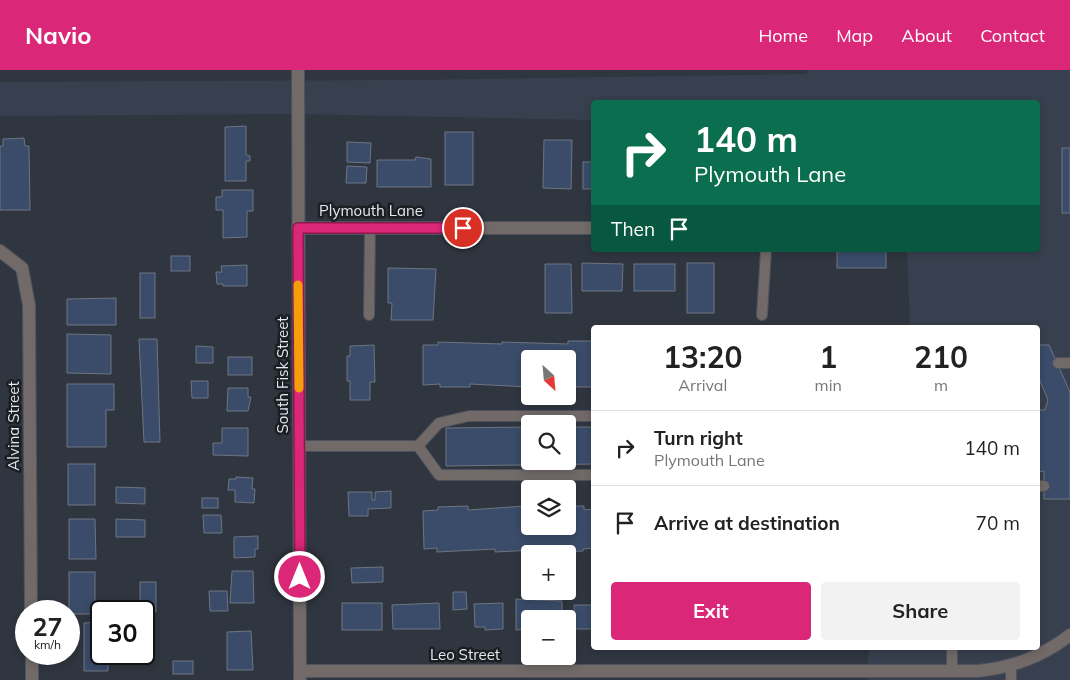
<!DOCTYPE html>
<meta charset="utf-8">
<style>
:root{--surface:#fff;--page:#f2f2f2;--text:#222;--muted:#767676;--line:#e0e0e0;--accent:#db2777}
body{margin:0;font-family:Mulish,sans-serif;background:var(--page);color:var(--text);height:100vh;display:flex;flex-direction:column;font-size:19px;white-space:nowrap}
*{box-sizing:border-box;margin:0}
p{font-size:16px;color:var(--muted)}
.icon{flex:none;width:28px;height:28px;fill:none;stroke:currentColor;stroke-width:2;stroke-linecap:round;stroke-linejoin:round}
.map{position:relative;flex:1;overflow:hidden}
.details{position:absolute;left:591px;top:255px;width:449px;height:325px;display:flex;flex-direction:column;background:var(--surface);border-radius:5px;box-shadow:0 2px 8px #0003}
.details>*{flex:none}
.banner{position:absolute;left:591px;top:30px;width:449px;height:152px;border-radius:5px;box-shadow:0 2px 8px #0003;background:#0b6e4f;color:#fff;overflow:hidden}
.needle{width:32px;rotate:154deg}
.tools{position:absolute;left:521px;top:280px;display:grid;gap:10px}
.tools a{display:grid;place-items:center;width:55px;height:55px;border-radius:5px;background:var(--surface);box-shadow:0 2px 8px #0003;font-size:25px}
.speed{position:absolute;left:15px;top:530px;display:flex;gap:10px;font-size:25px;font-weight:700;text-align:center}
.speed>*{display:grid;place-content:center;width:65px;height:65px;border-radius:50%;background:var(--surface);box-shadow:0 2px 8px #0003;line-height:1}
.speed small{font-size:12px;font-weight:400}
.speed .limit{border:2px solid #111;border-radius:8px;background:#fff;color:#111}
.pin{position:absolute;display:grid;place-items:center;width:42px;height:42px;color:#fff;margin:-21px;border:2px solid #fff;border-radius:50%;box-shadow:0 1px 5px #0007}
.me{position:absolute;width:55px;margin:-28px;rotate:0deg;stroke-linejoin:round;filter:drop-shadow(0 0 4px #0008)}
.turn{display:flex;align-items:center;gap:18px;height:105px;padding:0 20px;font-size:22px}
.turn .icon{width:65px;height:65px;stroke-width:2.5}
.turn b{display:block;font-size:35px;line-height:42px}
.then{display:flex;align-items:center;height:48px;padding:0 20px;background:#0003;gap:10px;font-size:19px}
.eta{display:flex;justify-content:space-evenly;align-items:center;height:85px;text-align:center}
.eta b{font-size:30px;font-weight:700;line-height:35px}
.cta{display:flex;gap:10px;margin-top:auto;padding:10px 20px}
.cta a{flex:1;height:58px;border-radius:5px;background:var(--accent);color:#fff;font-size:20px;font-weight:700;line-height:58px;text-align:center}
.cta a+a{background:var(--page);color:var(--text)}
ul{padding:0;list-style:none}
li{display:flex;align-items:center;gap:15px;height:75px;padding:0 20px;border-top:1px solid var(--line)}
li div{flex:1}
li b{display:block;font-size:19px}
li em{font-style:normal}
header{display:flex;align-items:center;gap:30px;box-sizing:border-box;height:70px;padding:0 25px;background:var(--accent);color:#fff}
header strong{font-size:24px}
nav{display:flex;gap:28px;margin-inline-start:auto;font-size:18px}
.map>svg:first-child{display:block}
.built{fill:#38404f}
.building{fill:#3a4c6a;stroke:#6e7581}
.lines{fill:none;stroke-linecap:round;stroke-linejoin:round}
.service-casing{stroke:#4d525c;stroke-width:12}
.minor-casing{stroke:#4d525c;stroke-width:14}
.service{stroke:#716a68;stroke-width:10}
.minor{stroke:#716a68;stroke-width:12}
.route-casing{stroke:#8e194d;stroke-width:12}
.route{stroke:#db2777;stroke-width:9}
.slow{stroke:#f59e0b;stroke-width:9}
.labels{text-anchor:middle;stroke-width:5;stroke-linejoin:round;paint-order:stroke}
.street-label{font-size:15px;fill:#e4e8ef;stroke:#1b1e22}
</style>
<header>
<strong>Navio</strong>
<nav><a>Home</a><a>Map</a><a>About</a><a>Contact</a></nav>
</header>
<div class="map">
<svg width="1070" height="610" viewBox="0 0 1070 610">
<rect width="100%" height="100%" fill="#303640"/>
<path class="built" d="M807 0H1070V610H867L869 578H1038V258L910 257 907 180H1038V32H594V50L298 44 0 46V12L417 10 807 4Z"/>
<g class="building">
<path d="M246 56V85L250 86V91H246V111H225V57Z"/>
<rect x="445" y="62" width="28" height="53"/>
<path d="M24 68 25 76H29L30 140H0V76H3V69Z"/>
<path d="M544 70H572L571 119 543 118Z"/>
<path d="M347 72 371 73 370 93 347 92Z"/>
<rect x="1062" y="78" width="8" height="65"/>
<path d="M416 87 431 89V117H377V90H415Z"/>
<rect x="583" y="92" width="11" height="27"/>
<path d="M347 96 367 97 366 113H346Z"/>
<path d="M222 120H253V141H247V167L223 168V140H216V127H222Z"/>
<rect x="837" y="180" width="49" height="18"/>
<rect x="171" y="186" width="19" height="15"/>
<path d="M582 193 623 194 622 221H582Z"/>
<rect x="687" y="193" width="27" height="50"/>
<path d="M545 194H571L572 243H545Z"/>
<rect x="634" y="194" width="41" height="27"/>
<path d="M247 195V216H223V214H217L216 202H222L221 196Z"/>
<path d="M388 198 436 199 433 250H391L392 233H388Z"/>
<rect x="140" y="203" width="15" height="45"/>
<path d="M116 228V255H67V229Z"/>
<path d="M67 264 111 265V304L67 303Z"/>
<path d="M139 269H157L160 372H144Z"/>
<path d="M568 271H594V317H570L568 314V289H530V317L470 314V317H440V314L423 315V275H438V272L502 274V272L568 274Z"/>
<path d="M374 275 375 312H370V330H350V311H347V286H350V276Z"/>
<path d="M1038 275H1049L1070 322V429H1044V401L1038 402V340H1045L1048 330 1038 306Z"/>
<path d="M196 276 213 277V293H196Z"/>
<rect x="228" y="287" width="24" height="18"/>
<path d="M191 311H208V328H192Z"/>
<path d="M67 314H114V340H106V377H67Z"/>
<path d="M228 318H248V327H251L248 341H227Z"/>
<path d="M530 357V391H568V357H594V394L446 396V358Z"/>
<path d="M222 358H248V386L213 385V373H222Z"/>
<rect x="68" y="394" width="27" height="41"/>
<path d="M236 407 253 408 252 419H255L254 433 235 432V420H228L229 409H236Z"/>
<path d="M116 417 145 418V434L116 433Z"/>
<path d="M391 421V438L368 439V446H349L348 422H372V430H375V422Z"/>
<rect x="202" y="428" width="16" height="10"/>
<path d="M468 436V440L526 436V440H530V456H568V436H584V440L594 439V478L583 479V481L553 482V479L495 482V479L437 482V478L424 479 423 441 438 440V437Z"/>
<path d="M203 445H221L222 463H204Z"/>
<path d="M69 449H95L96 489H69Z"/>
<path d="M116 449 145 450V467H116Z"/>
<path d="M258 466V479H255V487L234 488V467Z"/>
<path d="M383 497V512L352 513 351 498Z"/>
<path d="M232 501H253L254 533H230Z"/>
<rect x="69" y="502" width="26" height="42"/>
<path d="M140 512H156V542L140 541Z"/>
<path d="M209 521H227L228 541H210Z"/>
<path d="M453 522H466L467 539 453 540Z"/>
<path d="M516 529 562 531V549H530V559L516 560Z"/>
<rect x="342" y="533" width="40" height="27"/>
<path d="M439 533 440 559H393L392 535Z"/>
<path d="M503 533V559L485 560V557H475L474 534Z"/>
<path d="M574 535H594V559H575Z"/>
<path d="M101 552V584H108V601H84V553Z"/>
<path d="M251 561 253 600H227V562Z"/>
<rect x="173" y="591" width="20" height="13"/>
</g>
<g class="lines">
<g class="service-casing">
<g id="service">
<path d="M369 245 370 158"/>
<path d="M762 245 766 180"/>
<path d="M1058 293H1070"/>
<path d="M299 376H418L439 353 469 346H594"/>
<path d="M418 376 439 405H594"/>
<path d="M1038 416H1044"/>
<path d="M952 578V601"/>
<path d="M1011 610V596"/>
</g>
</g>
<g class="minor-casing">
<g id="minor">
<path d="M298 0 300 610"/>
<path d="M298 158H594"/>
<path d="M0 181 22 198 29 235 31 541"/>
<path d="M32 584V610"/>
<path d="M300 601H978C1013 597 1042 587 1070 565"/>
</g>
</g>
<use href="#service" class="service"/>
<use href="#minor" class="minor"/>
</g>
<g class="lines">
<g class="route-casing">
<path id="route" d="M300 507 298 158H463"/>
</g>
<use href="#route" class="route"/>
<path class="slow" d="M298 215 299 318"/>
</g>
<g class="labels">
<g class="street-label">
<text x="371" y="146">Plymouth Lane</text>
<text transform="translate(283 305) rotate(-90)" y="5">South Fisk Street</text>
<text transform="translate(14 356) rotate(-90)" y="5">Alvina Street</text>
<text x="465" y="590">Leo Street</text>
</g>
</g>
</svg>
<div class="tools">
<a><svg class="needle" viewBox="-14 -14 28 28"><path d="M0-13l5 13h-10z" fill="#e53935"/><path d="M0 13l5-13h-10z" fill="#767676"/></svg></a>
<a><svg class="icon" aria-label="search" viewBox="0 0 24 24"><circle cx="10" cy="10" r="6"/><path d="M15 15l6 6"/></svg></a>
<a><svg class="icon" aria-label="layers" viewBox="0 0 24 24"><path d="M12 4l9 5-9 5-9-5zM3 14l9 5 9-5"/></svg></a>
<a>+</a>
<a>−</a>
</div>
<div class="speed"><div>27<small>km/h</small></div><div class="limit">30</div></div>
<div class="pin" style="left:463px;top:158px;background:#d93025"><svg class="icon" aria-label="arrive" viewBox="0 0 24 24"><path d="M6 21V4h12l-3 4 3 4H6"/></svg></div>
<svg class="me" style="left:300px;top:507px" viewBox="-20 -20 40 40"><circle r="17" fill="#db2777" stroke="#fff" stroke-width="3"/><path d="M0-11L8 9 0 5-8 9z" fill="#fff"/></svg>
<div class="banner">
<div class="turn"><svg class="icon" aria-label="right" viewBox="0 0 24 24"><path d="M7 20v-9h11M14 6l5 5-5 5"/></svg><div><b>140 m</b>Plymouth Lane</div></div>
<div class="then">Then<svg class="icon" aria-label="arrive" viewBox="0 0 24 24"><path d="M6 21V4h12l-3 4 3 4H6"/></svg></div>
</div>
<section class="details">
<div class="eta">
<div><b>13:20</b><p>Arrival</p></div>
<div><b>1</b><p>min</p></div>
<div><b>210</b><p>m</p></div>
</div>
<ul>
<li><svg class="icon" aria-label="right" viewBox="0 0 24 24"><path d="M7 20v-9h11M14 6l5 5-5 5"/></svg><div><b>Turn right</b><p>Plymouth Lane</p></div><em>140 m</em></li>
<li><svg class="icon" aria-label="arrive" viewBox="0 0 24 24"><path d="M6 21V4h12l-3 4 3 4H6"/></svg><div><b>Arrive at destination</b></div><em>70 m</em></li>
</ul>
<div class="cta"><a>Exit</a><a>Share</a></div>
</section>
</div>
